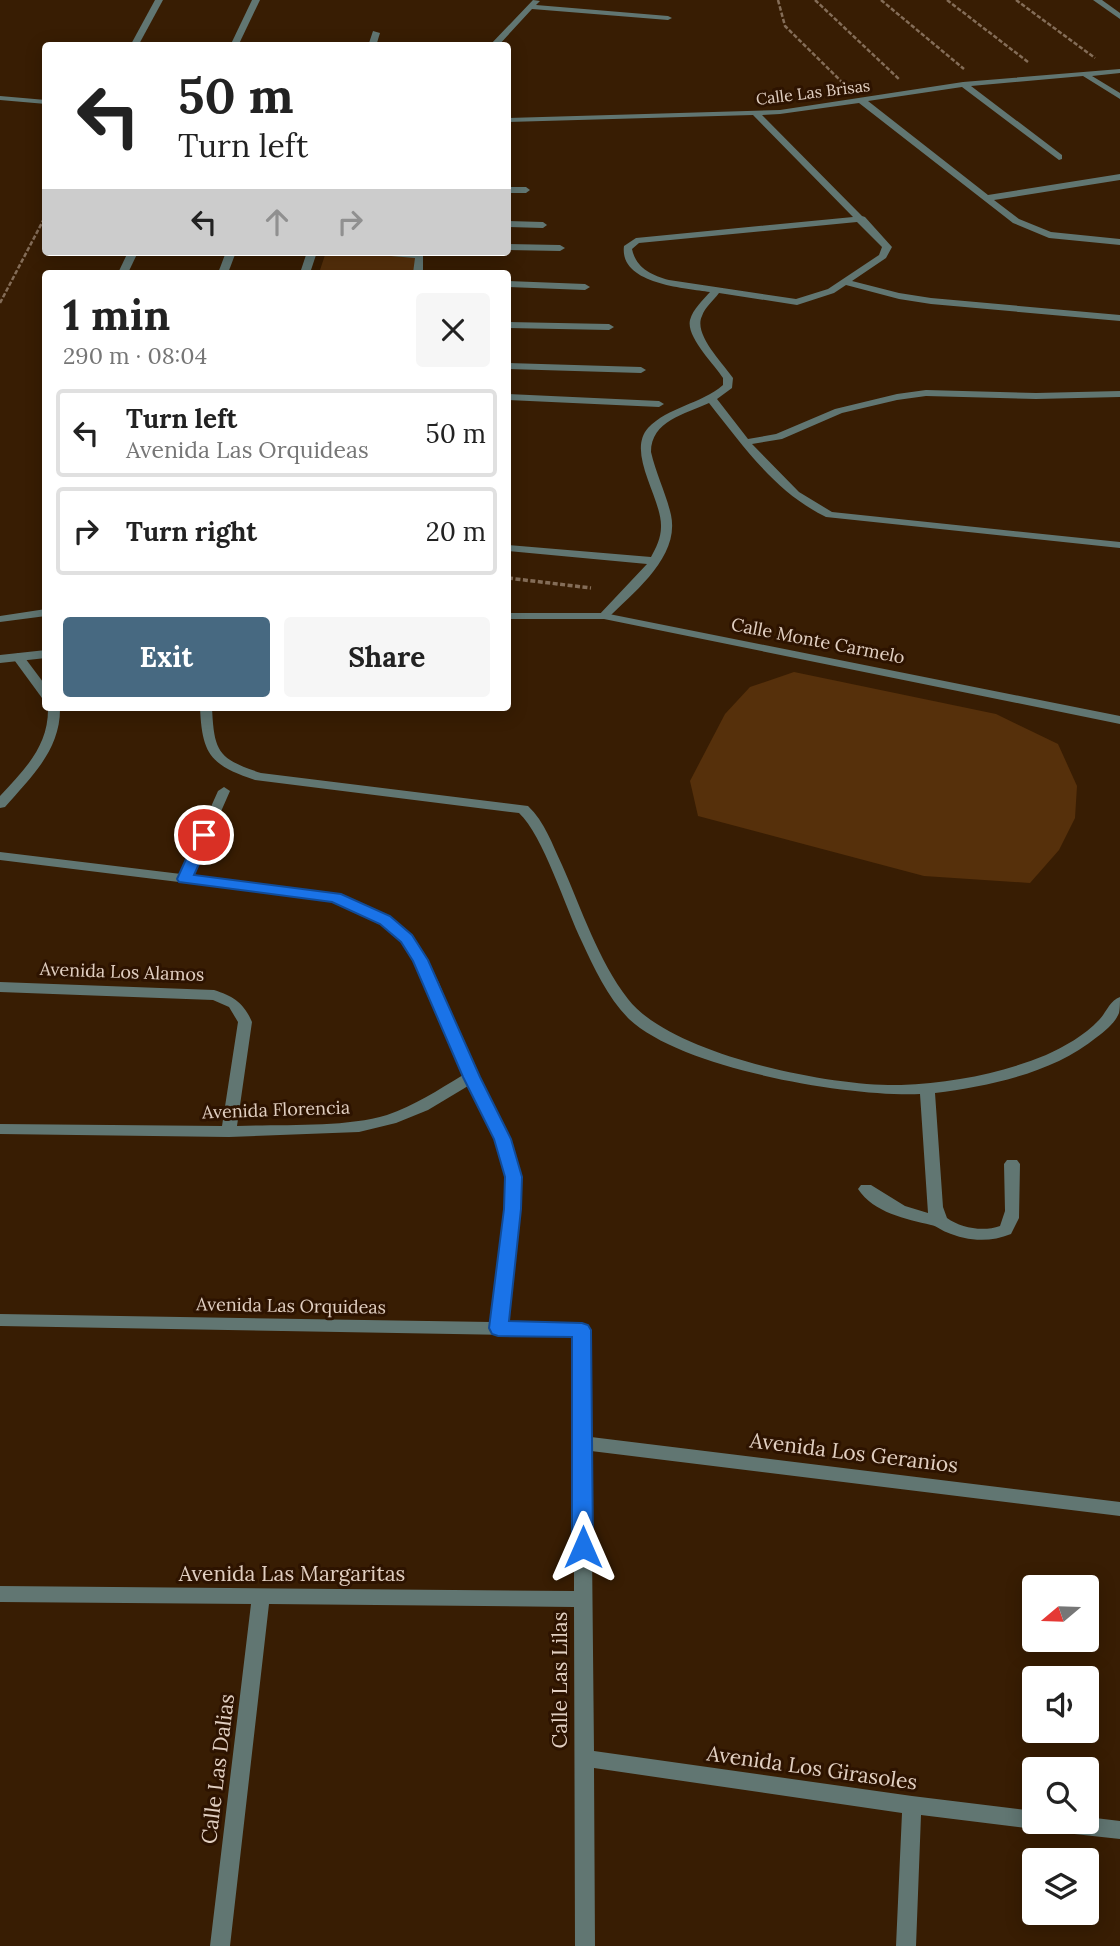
<!DOCTYPE html>
<meta charset="utf-8">
<style>
:root{--surface:#fff;--page:#f6f6f6;--text:#222;--muted:#767676;--line:#e0e0e0;--accent:#476981}
body{margin:0;font-family:Lora,serif;background:var(--page);color:var(--text);height:100vh;display:flex;flex-direction:column;font-size:26px;white-space:nowrap}
*{box-sizing:border-box;margin:0}
p{font-size:23px;color:var(--muted)}
.icon{flex:none;width:38px;height:38px;fill:none;stroke:currentColor;stroke-width:2;stroke-linecap:round;stroke-linejoin:round}
.map{position:relative;flex:1;overflow:hidden}
.side{position:absolute;left:42px;top:270px;width:469px;height:441px;display:flex;flex-direction:column;background:var(--surface);border-radius:7px;box-shadow:0 4px 18px #0003}
.side>*{flex:none}
.top-card{position:absolute;left:42px;top:42px;width:469px;height:214px;border-radius:7px;box-shadow:0 4px 18px #0003;background:#fff;color:var(--text);overflow:hidden}
.needle{width:46px;rotate:251deg}
.tools{position:absolute;left:1022px;top:1575px;display:grid;gap:14px}
.tools a{display:grid;place-items:center;width:77px;height:77px;border-radius:7px;background:var(--surface);box-shadow:0 4px 18px #0003;font-size:35px}
.pin{position:absolute;display:grid;place-items:center;width:60px;height:60px;color:#fff;margin:-30px;border:4px solid #fff;border-radius:50%;box-shadow:0 2px 7px #0007}
.me{position:absolute;width:77px;margin:-38px;rotate:0deg;stroke-linejoin:round;filter:drop-shadow(0 0 5px #0008)}
.turn{display:flex;align-items:center;gap:24px;height:147px;padding:0 21px;font-size:32px}
.turn .icon{width:91px;height:91px;stroke-width:2.5}
.turn b{display:block;font-size:49px;line-height:60px}
.lanes{display:flex;align-items:center;height:66px;padding:0 21px;background:#0003;justify-content:center;gap:35px;direction:ltr}
.lanes .off{opacity:.35}
.round{display:grid;place-items:center;flex:none;width:74px;height:74px;border-radius:7px;background:var(--page)}
.headline{display:flex;align-items:center;justify-content:space-between;height:119px;padding:0 21px}
h1{font-size:42px;font-weight:800;line-height:52px}
.button{display:flex;gap:14px;margin-top:auto;padding:14px 21px}
.button a{flex:1;height:80px;border-radius:7px;background:var(--accent);color:#fff;font-size:28px;font-weight:800;line-height:80px;text-align:center}
.button a+a{background:var(--page);color:var(--text)}
ul{padding:0;list-style:none}
li{display:flex;align-items:center;gap:21px;height:88px;margin:0 14px 10px;padding:0 7px;border:4px solid var(--line);border-radius:7px}
li div{flex:1}
li b{display:block;font-size:26px}
li em{font-style:normal}
.map>svg:first-child{display:block}
.green{fill:#56300b}
.lines{fill:none;stroke-linecap:round;stroke-linejoin:round}
.path-far1{stroke:#846d58;stroke-width:2.5;stroke-dasharray:4.5 2;stroke-linecap:butt}
.path{stroke:#846d58;stroke-width:3.5;stroke-dasharray:5 2.5;stroke-linecap:butt}
.service{fill:#617672;fill-rule:evenodd}
.pedestrian{fill:#617672;fill-rule:evenodd}
.minor{fill:#617672;fill-rule:evenodd}
.tertiary{fill:#617672;fill-rule:evenodd}
.route{fill:#1a73e8;stroke:#114b97;stroke-width:2}
.labels{text-anchor:middle;stroke-width:6;stroke-linejoin:round;paint-order:stroke}
.far-street-label{font-size:16px;fill:#e1cfc1;stroke:#2d1300}
.street-label{font-size:18px;fill:#e1cfc1;stroke:#2d1300}
.near-street-label{font-size:21px;fill:#e1cfc1;stroke:#2d1300}
</style>
<div class="map">
<svg width="1120" height="1946" viewBox="0 0 1120 1946">
<rect width="100%" height="100%" fill="#381d03"/>
<g class="green">
<path d="M326 252 415 253 420 256 418 273H319Z"/>
<path d="M794 672 996 714 1058 744 1077 786 1075 818 1059 850 1030 883 924 876 698 816 690 781 725 714 750 687Z"/>
</g>
<g class="lines">
<g class="path-far1">
<path d="M778 0 785 26 848 88"/>
<path d="M815 0 900 80"/>
<path d="M881 0 964 69"/>
<path d="M947 0 1028 62"/>
<path d="M1016 0 1095 58"/>
<path d="M0 303 46 215"/>
</g>
<path class="path" d="M508 578 591 588"/>
<path class="service" d="M200 707H212C214 752 218 759 261 773L528 806C545 822 552 844 562 865 582 910 598 960 628 999 671 1055 832 1087 901 1085 950 1083 1000 1074 1046 1055 1064 1047 1085 1035 1099 1020 1106 1013 1110 1000 1120 997 1120 1002 1120 1009 1119 1013 1115 1023 1105 1031 1097 1037 1053 1073 990 1086 935 1093L943 1207 947 1218C961 1228 983 1232 1000 1226L1005 1211 1004 1164 1007 1160H1017L1020 1164 1019 1218 1011 1234C989 1243 967 1241 946 1232 941 1230 937 1226 931 1225 906 1219 874 1213 858 1189L861 1185H871L905 1206 928 1213 920 1094C848 1097 682 1069 629 1019 608 998 594 968 582 942 566 909 543 835 519 813L255 780C210 765 202 754 200 707Z"/>
<g class="pedestrian">
<path d="M508 187H526L530 190 526 193H508Z"/>
<path d="M508 221 543 222 547 225 543 228 508 227Z"/>
<path d="M508 244 560 245 565 248 560 251 508 250Z"/>
<path d="M226 252H236L228 273H218Z"/>
<path d="M307 252H317L310 273H300Z"/>
<path d="M508 281 585 284 590 287 585 290 508 287Z"/>
<path d="M508 322 609 324 614 327 609 330 508 328Z"/>
<path d="M508 363 641 367 646 370 641 373 508 369Z"/>
<path d="M508 394 659 401 664 404 659 407 508 400Z"/>
</g>
<g class="minor">
<path d="M155 0H163L138 46H130Z"/>
<path d="M252 0H260L238 46H230Z"/>
<path d="M533 0 540 1 536 5 668 16 672 18 668 20 532 9 498 46H489Z"/>
<path d="M1093 0H1102L1120 13V19Z"/>
<path d="M373 31 380 33 376 46H368Z"/>
<path d="M1120 69V73L1092 76 1120 93V99L1083 76 971 86 1062 155V159L1059 160 962 87 868 101 988 195 1120 174V180L994 200 1019 219 1051 232 1120 239V245L1049 238 1013 223 859 103 780 114 762 115 862 216 865 217 892 247 886 258 852 281 899 293 931 298 1120 315V321L931 304 899 299 846 285 834 293 797 305 719 293C713 301 705 307 702 316 693 334 723 363 733 378L732 388 717 399 748 439 776 434 835 409 897 394 926 390 1036 393 1120 391V397L1036 399 926 396 897 400 842 413 782 439 752 444 799 492 832 512 1120 542V548L826 517C775 492 744 447 709 403 685 414 651 421 651 452 656 474 666 493 671 515 680 557 634 592 608 618H600L598 616 647 564 508 551V545L651 557C656 548 661 538 661 527 662 498 626 453 648 428 668 407 701 404 723 385V378C714 364 686 337 690 320 693 309 703 300 710 292 684 288 619 284 624 246L636 238 853 217 753 115 508 122V118L780 110 963 82ZM857 222 882 247 879 255 828 289 796 299 669 280C651 275 636 268 632 249L639 243Z"/>
<path d="M0 96 46 100V104L0 100Z"/>
<path d="M128 252H138L128 273H118Z"/>
<path d="M374 252 423 254V273H413L415 258 379 255Z"/>
<path d="M46 609V616L0 622V616Z"/>
<path d="M18 653 22 654 46 686V699L42 698 12 657Z"/>
<path d="M48 707H60C61 750 31 777 5 807L0 808V796C25 769 49 746 48 707Z"/>
<path d="M224 787 230 791 193 875 340 894 386 915 410 934 419 945 439 983 478 1077 510 1139 521 1177V1209L507 1322 588 1325 590 1330 591 1437 1120 1502V1516L591 1451 594 1751 912 1796 1034 1811V1822H1087V1817L1120 1821V1839L1047 1831 1039 1827 1034 1829 921 1815 916 1946H896L902 1813 594 1768 595 1946H575L574 1607 269 1604 230 1946H210L251 1604 0 1602V1586L574 1591V1336L0 1326V1314L491 1322 505 1209V1177L494 1139 468 1086 428 1110 396 1123 359 1132 229 1137 0 1134V1124L222 1126 238 1022 229 1007 213 1000 0 992V982L214 990C233 996 244 1003 252 1022L237 1126C283 1124 344 1128 387 1115 414 1106 438 1090 463 1075 447 1036 427 968 398 938 380 920 356 910 333 901L0 860V852L181 874 218 791Z"/>
</g>
<g class="tertiary">
<path d="M508 613H604L1120 716V724L604 619H508Z"/>
<path d="M46 650V658L0 663V655Z"/>
</g>
</g>
<path class="route" d="M204 830 212 835 194 875 341 894 390 916 412 935 428 960 480 1077 511 1139 522 1177 521 1209 509 1321 582 1323 588 1325 591 1330 593 1547 590 1553 583 1555 575 1553 572 1547V1337L498 1336 492 1334 489 1328 504 1209 505 1177 494 1139 463 1077 413 961 401 942 380 924 332 902 179 882 177 879 197 835Z"/>
<g class="labels">
<g class="far-street-label">
<text transform="translate(813 92) rotate(-7)" y="6">Calle Las Brisas</text>
</g>
<g class="street-label">
<text transform="translate(818 641) rotate(11)" y="6">Calle Monte Carmelo</text>
<text transform="translate(122 972) rotate(2)" y="6">Avenida Los Alamos</text>
<text transform="translate(276 1110) rotate(-2)" y="6">Avenida Florencia</text>
<text transform="translate(291 1306) rotate(1)" y="6">Avenida Las Orquideas</text>
</g>
<g class="near-street-label">
<text transform="translate(854 1453) rotate(7)" y="7">Avenida Los Geranios</text>
<text x="292" y="1581">Avenida Las Margaritas</text>
<text transform="translate(560 1680) rotate(-90)" y="7">Calle Las Lilas</text>
<text transform="translate(812 1768) rotate(8)" y="7">Avenida Los Girasoles</text>
<text transform="translate(218 1769) rotate(-83)" y="7">Calle Las Dalias</text>
</g>
</g>
</svg>
<div class="tools">
<a><svg class="needle" viewBox="-14 -14 28 28"><path d="M0-13l5 13h-10z" fill="#e53935"/><path d="M0 13l5-13h-10z" fill="#767676"/></svg></a>
<a><svg class="icon" aria-label="sound" viewBox="0 0 24 24"><path d="M4 9h4l5-4v14l-5-4H4zM17 9q2 3 0 6"/></svg></a>
<a><svg class="icon" aria-label="search" viewBox="0 0 24 24"><circle cx="10" cy="10" r="6"/><path d="M15 15l6 6"/></svg></a>
<a><svg class="icon" aria-label="layers" viewBox="0 0 24 24"><path d="M12 4l9 5-9 5-9-5zM3 14l9 5 9-5"/></svg></a>
</div>
<div class="pin" style="left:204px;top:835px;background:#d93025"><svg class="icon" aria-label="arrive" viewBox="0 0 24 24"><path d="M6 21V4h12l-3 4 3 4H6"/></svg></div>
<svg class="me" style="left:583px;top:1547px" viewBox="-20 -20 40 40"><path d="M0-17L14 15 0 8-14 15z" fill="#1a73e8" stroke="#fff" stroke-width="4"/></svg>
<div class="top-card">
<div class="turn"><svg class="icon" aria-label="left" viewBox="0 0 24 24"><path d="M17 20v-9H6M10 6l-5 5 5 5"/></svg><div><b>50 m</b>Turn left</div></div>
<div class="lanes"><svg class="icon" aria-label="left" viewBox="0 0 24 24"><path d="M17 20v-9H6M10 6l-5 5 5 5"/></svg><svg class="icon off" aria-label="ahead" viewBox="0 0 24 24"><path d="M12 20V5M6 11l6-6 6 6"/></svg><svg class="icon off" aria-label="right" viewBox="0 0 24 24"><path d="M7 20v-9h11M14 6l5 5-5 5"/></svg></div>
</div>
<section class="side">
<div class="headline"><div><h1>1 min</h1><p>290 m · 08:04</p></div><a class="round"><svg class="icon" aria-label="close" viewBox="0 0 24 24"><path d="M6 6l12 12M18 6L6 18"/></svg></a></div>
<ul>
<li><svg class="icon" aria-label="left" viewBox="0 0 24 24"><path d="M17 20v-9H6M10 6l-5 5 5 5"/></svg><div><b>Turn left</b><p>Avenida Las Orquideas</p></div><em>50 m</em></li>
<li><svg class="icon" aria-label="right" viewBox="0 0 24 24"><path d="M7 20v-9h11M14 6l5 5-5 5"/></svg><div><b>Turn right</b></div><em>20 m</em></li>
</ul>
<div class="button"><a>Exit</a><a>Share</a></div>
</section>
</div>
